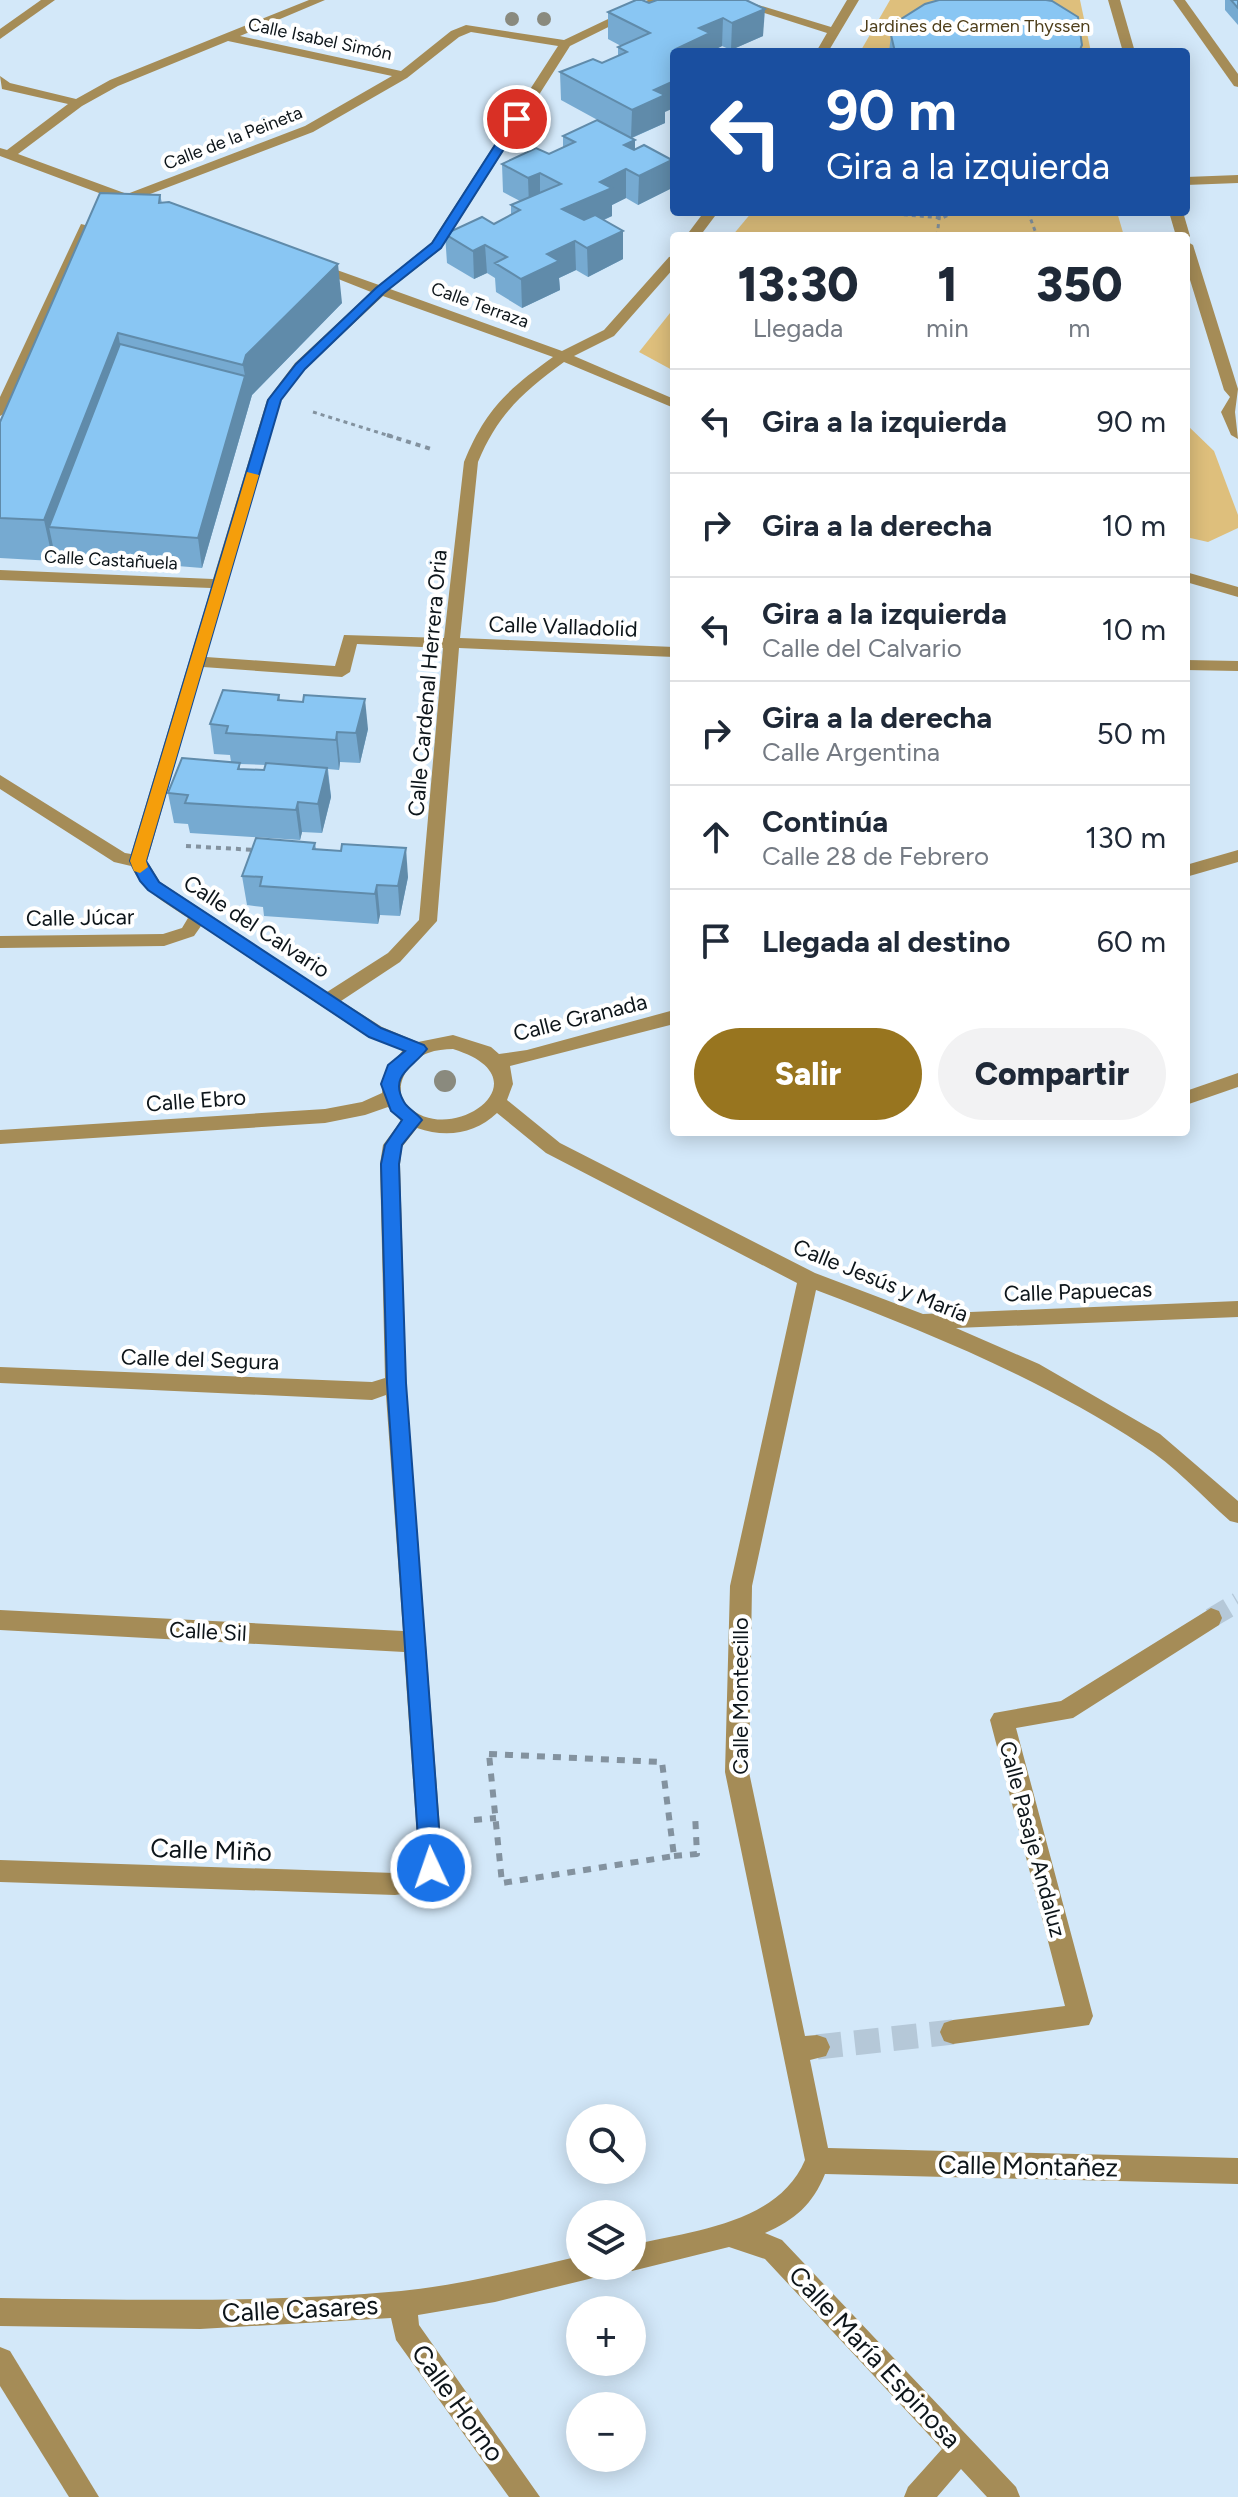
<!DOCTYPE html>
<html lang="es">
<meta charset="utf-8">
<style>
:root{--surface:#fff;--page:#f2f2f3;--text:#1f2937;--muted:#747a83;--line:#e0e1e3;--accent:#98751f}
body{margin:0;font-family:Figtree,sans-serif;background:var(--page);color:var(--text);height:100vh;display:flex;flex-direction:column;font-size:30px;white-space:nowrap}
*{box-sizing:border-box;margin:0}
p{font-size:26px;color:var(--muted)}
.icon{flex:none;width:44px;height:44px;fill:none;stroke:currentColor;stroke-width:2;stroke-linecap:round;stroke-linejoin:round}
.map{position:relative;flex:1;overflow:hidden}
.side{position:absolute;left:670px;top:232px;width:520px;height:904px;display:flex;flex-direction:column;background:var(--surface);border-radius:8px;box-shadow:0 4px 20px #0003}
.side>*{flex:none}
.hud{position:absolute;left:670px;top:48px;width:520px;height:168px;border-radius:8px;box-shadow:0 4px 20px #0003;background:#1a4fa0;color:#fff;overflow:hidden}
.controls{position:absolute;left:566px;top:2104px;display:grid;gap:16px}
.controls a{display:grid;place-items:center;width:80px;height:80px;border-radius:50%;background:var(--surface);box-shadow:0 4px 20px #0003;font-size:40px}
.pin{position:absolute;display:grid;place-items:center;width:68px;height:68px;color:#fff;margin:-34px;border:4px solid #fff;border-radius:50%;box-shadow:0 2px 8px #0007}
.me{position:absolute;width:88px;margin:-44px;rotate:357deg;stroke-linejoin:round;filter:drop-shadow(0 0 6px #0008)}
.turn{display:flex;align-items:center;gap:28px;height:168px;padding:0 24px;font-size:36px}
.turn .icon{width:104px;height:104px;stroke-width:2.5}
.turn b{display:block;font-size:56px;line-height:68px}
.eta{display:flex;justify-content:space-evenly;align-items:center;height:136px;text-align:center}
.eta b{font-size:48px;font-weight:800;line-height:56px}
.cta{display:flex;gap:16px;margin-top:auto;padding:16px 24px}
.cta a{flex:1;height:92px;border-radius:48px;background:var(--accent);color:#fff;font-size:32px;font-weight:800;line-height:92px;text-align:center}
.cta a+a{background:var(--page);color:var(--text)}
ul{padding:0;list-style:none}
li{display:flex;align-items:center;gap:24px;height:104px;padding:0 24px;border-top:2px solid var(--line)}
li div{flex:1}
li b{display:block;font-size:30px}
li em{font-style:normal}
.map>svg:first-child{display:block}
.green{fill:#debf7c}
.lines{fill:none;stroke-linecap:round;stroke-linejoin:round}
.street-tunnel-far1{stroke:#b5c8d8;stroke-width:20;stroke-dasharray:20 10;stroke-linecap:butt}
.street-tunnel{stroke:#b5c8d8;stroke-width:25;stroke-dasharray:25 13;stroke-linecap:butt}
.path-far2{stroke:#83929f;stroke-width:3;stroke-dasharray:4 4;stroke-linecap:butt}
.path-far1{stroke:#83929f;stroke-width:4;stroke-dasharray:5 5;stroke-linecap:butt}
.path{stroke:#83929f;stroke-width:6;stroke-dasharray:8 8;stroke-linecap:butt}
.street{fill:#a58c57;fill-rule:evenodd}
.tree{fill:#8a8a7e}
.wall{fill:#76aad1;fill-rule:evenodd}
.shaded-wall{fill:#608baa}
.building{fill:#89c6f3;stroke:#608baa;stroke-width:2}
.route{fill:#1a73e8;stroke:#114b97;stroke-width:2}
.slow{fill:#f59e0b}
.labels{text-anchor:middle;stroke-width:8;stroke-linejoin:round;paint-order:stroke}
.far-park-label{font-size:18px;fill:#4e3e1a;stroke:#fff}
.far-street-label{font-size:18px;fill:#0d151a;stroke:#fff}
.street-label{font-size:22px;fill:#0d151a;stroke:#fff}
.near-street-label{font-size:26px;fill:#0d151a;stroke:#fff}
</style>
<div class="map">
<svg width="1238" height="2497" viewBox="0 0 1238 2497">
<rect width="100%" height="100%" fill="#d3e8f9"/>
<g class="green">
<path d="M890 0H1080L1091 52H860Z"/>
<path d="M752 212H1117L1124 236H732Z"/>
<path d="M674 308V371L639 352Z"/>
<path d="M1186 424 1214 451 1238 515V528L1208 542 1186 537Z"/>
</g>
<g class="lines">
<path class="street-tunnel-far1" d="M1211 1618 1238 1602"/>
<path class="street-tunnel" d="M817 2047 953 2032"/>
<g class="path-far2">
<path d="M872 212 942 218 955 212"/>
<path d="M1028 212 1037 236"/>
<path d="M937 236 940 212"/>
<path d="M313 412 393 437"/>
</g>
<g class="path-far1">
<path d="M387 435 434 450"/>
<path d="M186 846 256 850"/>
</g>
<g class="path">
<path d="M489 1754 662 1762 674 1856 502 1883Z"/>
<path d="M474 1820 496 1818"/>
<path d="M674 1856 697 1854 695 1814"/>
</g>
<g class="street">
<path d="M41 0H55L0 39V29Z"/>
<path d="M309 0H325L240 36 401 71 451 31 466 25 564 40 648 0H663L570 46 441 249 390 289 562 351 604 330 669 257 674 256V268L614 336 574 356 674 399V408L564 362C523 392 498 414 478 462L460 638 674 647V657L459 648 437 921 400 962 341 1001 382 1027 418 1042 453 1035 491 1047 499 1054 527 1050 674 1010V1024L510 1066 513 1084 507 1100 560 1143 815 1273 923 1314 1238 1301V1317L956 1328 1039 1364 1160 1434 1238 1501V1523L1230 1521C1202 1496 1174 1465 1142 1445 1040 1378 929 1333 816 1290L752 1586 749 1772 805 2036 817 2035 826 2038 830 2047 826 2056 810 2060 828 2148 1238 2158V2184L825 2174C813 2204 795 2220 765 2233L782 2240 1016 2487 1020 2497H987L961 2469 937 2497H904L908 2487 942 2449 765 2259 729 2247 632 2271 622 2266H632V2245C692 2231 778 2224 805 2160L725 1772 730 1586 797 1283 546 1153 497 1113C475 1134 446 1138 417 1128L402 1147 400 1164 406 1383 443 1868 429 1890 395 1895 0 1882V1860L395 1873 414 1871 419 1865 404 1652 0 1630V1610L403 1631 386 1395 372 1400 0 1383V1367L372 1382 385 1378 380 1164 383 1145 401 1121 388 1107 365 1115 325 1123 0 1144V1130L325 1109 362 1102 382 1093 385 1073 403 1050 368 1037 201 926 194 936 164 946 0 948V936L163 934 182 928 188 918C166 903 142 891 131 866L114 862 0 789V775L125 853 131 854 211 588 0 580V570L213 579 267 400 295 363 371 292 308 267 320 264 379 285 431 243 558 46 471 32 459 37 407 78 313 132 137 199 136 203 111 209 104 205 115 199 0 156V148L7 150 68 104 2 89 0 76 10 83 76 99 110 80ZM228 41 392 76 305 126 127 194 18 154 82 106 118 86ZM383 296 553 357C508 389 485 410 464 462L444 638 344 635 335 666 206 657 281 400 305 369ZM357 644 443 648 419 920 388 953 327 992 160 882 147 861 203 667 342 677 350 672ZM453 1049C550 1079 450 1149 408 1106 390 1088 409 1060 428 1053 436 1050 445 1049 453 1049Z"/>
<path d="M724 0H742L831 27 847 0H859L828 52H816L827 33Z"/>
<path d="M1108 0H1120L1135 52H1123Z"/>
<path d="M1173 0H1185L1238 74V87L1234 86Z"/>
<path d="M1238 175V183L1186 185V177Z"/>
<path d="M704 212H718L700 236H686Z"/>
<path d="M1169 212H1183L1190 236 1188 239 1176 236Z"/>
<path d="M81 224 93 227 7 412 0 416V397Z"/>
<path d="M1186 241 1193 245 1238 389 1235 412 1238 439 1231 435 1221 412 1230 397 1224 390 1186 267Z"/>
<path d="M1186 572 1238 587V597L1186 582Z"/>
<path d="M1186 660 1238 661V671L1186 670Z"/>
<path d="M1238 850V862L1186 877V865Z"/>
<path d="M1238 1073V1087L1186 1105V1091Z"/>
<path d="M1211 1608 1219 1611 1222 1618 1219 1625 1073 1718 1016 1728 1093 2016 1089 2025 953 2044 944 2041 940 2032 944 2023 953 2020 1065 2006 990 1720 994 1713 1061 1701Z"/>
<path d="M580 2256V2266H609L605 2275 495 2302 418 2315 419 2325 540 2497H509L396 2340 391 2318 200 2329 0 2326V2298C134 2300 267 2303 401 2291 461 2285 521 2270 580 2256Z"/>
<path d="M0 2347 10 2351 99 2497H69L0 2386Z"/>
</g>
</g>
<g class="tree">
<circle cx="512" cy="19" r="7"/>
<circle cx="544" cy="19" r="7"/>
<circle cx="445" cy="1081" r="11"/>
</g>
<g class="wall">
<path d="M746 0 763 36 731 50 722 46 710 52H674L665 112V123L632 138 635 140V149L672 188 638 205 626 198 612 205V216L604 220 623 259 588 277 576 270 559 278 560 290 522 308 496 292 495 278 487 273 474 279 447 263 445 234 494 224 511 215V205L520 201 503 192 502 164 549 154 563 148V136L625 135 561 100 560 72 602 63 618 56V47L621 46 608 39V12L649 3Z"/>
<path d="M1225 0H1238V25L1225 10Z"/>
<path d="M891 35 1081 52H889Z"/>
<path d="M160 195 162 203 342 303 252 395 202 568 55 556 53 561 0 558V422Z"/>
<path d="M279 695 280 700 368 729 360 763 340 762 339 770 328 769 331 797 322 833 302 832 300 840 190 833 188 824 174 823 168 793 231 762 230 755 214 754 210 724ZM240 764 266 765 264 770 240 769Z"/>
<path d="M315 843 316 849 408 877 400 916 380 915 378 924 264 916 263 907 247 905 242 876Z"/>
</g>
<g class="shaded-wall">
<path d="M765 9 763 36 731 50 732 23Z"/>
<path d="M723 18 722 46 710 52H678V48L699 28Z"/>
<path d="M674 81V108L665 112V123L631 138 632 110 654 90Z"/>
<path d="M635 140V168L626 169V198L612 205V216L563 237 562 209 600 182 624 145Z"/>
<path d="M672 160V188L638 205 639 176Z"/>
<path d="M540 173V201L529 206 528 178Z"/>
<path d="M623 231V259L588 277 587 248Z"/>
<path d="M575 241 576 270 559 278 560 290 522 308 521 279 547 254Z"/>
<path d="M485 245 487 273 474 279 473 251Z"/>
<path d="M338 264 342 303 252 395 202 568 198 538 245 376 243 365 246 355Z"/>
<path d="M118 333 125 373 49 527 55 556 53 561 44 520Z"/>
<path d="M365 699 368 729 360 763 356 733Z"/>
<path d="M337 732 340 762 339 770 336 740Z"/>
<path d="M327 768 331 797 322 833 318 804Z"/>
<path d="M298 802 302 832 300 840 296 810Z"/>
<path d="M406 848 408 877 400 916 398 886Z"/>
<path d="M377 885 380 915 378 924 375 894Z"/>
</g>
<g class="building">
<path d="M636 0H642L649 3 657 0H746L765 9 732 23 723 18 699 28 710 33 678 48 687 52H674V81L654 90 665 95 632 110 560 72 593 59 602 63 627 52 618 47 650 33 608 12Z"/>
<path d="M939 0H1046L1052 1 1078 17 1082 45 1079 52H895L891 35 898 21 925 4Z"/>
<path d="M1231 0H1238V8Z"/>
<path d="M597 120 635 140 624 145 634 150 644 145 672 160 639 176 626 169 600 182 612 188 562 209 584 220 595 215 623 231 587 248 575 241 547 254 559 261 521 279 495 263 507 257 485 245 473 251 445 234 482 217 494 224 520 210 511 205 561 184 540 173 528 178 502 164 536 148 549 154 575 142 563 136Z"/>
<path d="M100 193 160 195 159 203 169 202 338 264 246 355 243 365 118 333 44 520 0 518V422Z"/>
<path d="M120 344 245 376 198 538 49 527Z"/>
<path d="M223 690 279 695 278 700 303 702 304 695 365 699 356 733 337 732 336 740 226 733 228 726 210 724Z"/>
<path d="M182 758 240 763 238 769 264 770 266 763 327 768 318 804 298 802 296 810 185 803 188 795 168 793Z"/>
<path d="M256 838 315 843 313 849 341 851 342 844 406 848 398 886 377 885 375 894 260 886 262 877 242 876Z"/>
</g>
<path class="route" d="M513 117 523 119 441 248 384 293 305 369 281 400 146 861 159 882 381 1028 424 1045 427 1049C414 1067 388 1075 404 1102 408 1109 417 1113 422 1120L402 1145 399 1164 406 1383 442 1868 439 1875 431 1878 424 1875 420 1868 387 1383 381 1164 385 1145 402 1120 391 1111 381 1084 388 1065 405 1051 369 1037 148 890 140 881 130 861 268 400 296 364 376 288 432 243Z"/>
<path class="slow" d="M247 472 259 475 146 861 148 867 140 873 134 871 130 861Z"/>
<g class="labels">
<g class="far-park-label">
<text x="975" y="32">Jardines de Carmen Thyssen</text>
</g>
<g class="far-street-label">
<text transform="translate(320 39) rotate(12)" y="6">Calle Isabel Simón</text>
<text transform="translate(233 138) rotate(-21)" y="6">Calle de la Peineta</text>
<text transform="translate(480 305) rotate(20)" y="6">Calle Terraza</text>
<text transform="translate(111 560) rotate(3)" y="6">Calle Castañuela</text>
</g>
<g class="street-label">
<text transform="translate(563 626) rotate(2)" y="8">Calle Valladolid</text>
<text transform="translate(427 683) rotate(-85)" y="8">Calle Cardenal Herrera Oria</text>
<text transform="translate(80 917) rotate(-1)" y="8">Calle Júcar</text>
<text transform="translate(257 926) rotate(33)" y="8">Calle del Calvario</text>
<text transform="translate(580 1017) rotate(-14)" y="8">Calle Granada</text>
<text transform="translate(196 1100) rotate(-4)" y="8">Calle Ebro</text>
<text transform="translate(881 1280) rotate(22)" y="8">Calle Jesús y María</text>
<text transform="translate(1078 1291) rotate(-2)" y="8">Calle Papuecas</text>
<text transform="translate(200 1359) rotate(2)" y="8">Calle del Segura</text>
<text transform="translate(208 1631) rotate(3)" y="8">Calle Sil</text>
<text transform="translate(740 1696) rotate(-90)" y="8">Calle Montecillo</text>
<text transform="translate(1033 1839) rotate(75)" y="8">Calle Pasaje Andaluz</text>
</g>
<g class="near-street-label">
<text transform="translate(211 1850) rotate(2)" y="9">Calle Miño</text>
<text transform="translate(1028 2166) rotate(1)" y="9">Calle Montañez</text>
<text transform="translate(300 2309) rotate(-3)" y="9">Calle Casares</text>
<text transform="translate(875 2357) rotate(47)" y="9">Calle María Espinosa</text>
<text transform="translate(458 2403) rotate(54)" y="9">Calle Horno</text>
</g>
</g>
</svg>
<div class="controls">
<a><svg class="icon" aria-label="search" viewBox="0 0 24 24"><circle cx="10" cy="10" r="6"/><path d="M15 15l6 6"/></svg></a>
<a><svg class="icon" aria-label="layers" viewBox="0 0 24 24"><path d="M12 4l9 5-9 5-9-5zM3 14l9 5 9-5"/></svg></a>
<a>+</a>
<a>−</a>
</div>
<div class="pin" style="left:517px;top:119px;background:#d93025"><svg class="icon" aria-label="arrive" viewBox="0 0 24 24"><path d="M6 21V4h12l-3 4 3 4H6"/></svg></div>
<svg class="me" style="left:431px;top:1868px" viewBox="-20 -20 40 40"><circle r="17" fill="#1a73e8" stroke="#fff" stroke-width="3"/><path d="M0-11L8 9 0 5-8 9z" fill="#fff"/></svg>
<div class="hud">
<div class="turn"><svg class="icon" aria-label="left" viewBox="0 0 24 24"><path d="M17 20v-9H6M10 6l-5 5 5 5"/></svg><div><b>90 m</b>Gira a la izquierda</div></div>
</div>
<section class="side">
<div class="eta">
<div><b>13:30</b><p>Llegada</p></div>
<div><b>1</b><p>min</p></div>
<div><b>350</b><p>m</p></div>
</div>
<ul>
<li><svg class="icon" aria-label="left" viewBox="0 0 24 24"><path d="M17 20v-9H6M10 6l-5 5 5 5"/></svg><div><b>Gira a la izquierda</b></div><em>90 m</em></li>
<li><svg class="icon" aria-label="right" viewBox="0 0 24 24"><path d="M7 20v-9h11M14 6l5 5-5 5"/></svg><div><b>Gira a la derecha</b></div><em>10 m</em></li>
<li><svg class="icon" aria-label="left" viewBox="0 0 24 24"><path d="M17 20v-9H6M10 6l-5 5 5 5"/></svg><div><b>Gira a la izquierda</b><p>Calle del Calvario</p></div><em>10 m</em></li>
<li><svg class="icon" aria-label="right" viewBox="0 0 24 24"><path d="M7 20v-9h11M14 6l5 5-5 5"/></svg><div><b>Gira a la derecha</b><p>Calle Argentina</p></div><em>50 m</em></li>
<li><svg class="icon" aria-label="ahead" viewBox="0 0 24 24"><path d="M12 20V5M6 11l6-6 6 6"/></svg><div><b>Continúa</b><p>Calle 28 de Febrero</p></div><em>130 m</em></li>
<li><svg class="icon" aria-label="arrive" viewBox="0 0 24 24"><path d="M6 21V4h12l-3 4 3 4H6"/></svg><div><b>Llegada al destino</b></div><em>60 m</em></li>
</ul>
<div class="cta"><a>Salir</a><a>Compartir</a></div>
</section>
</div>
